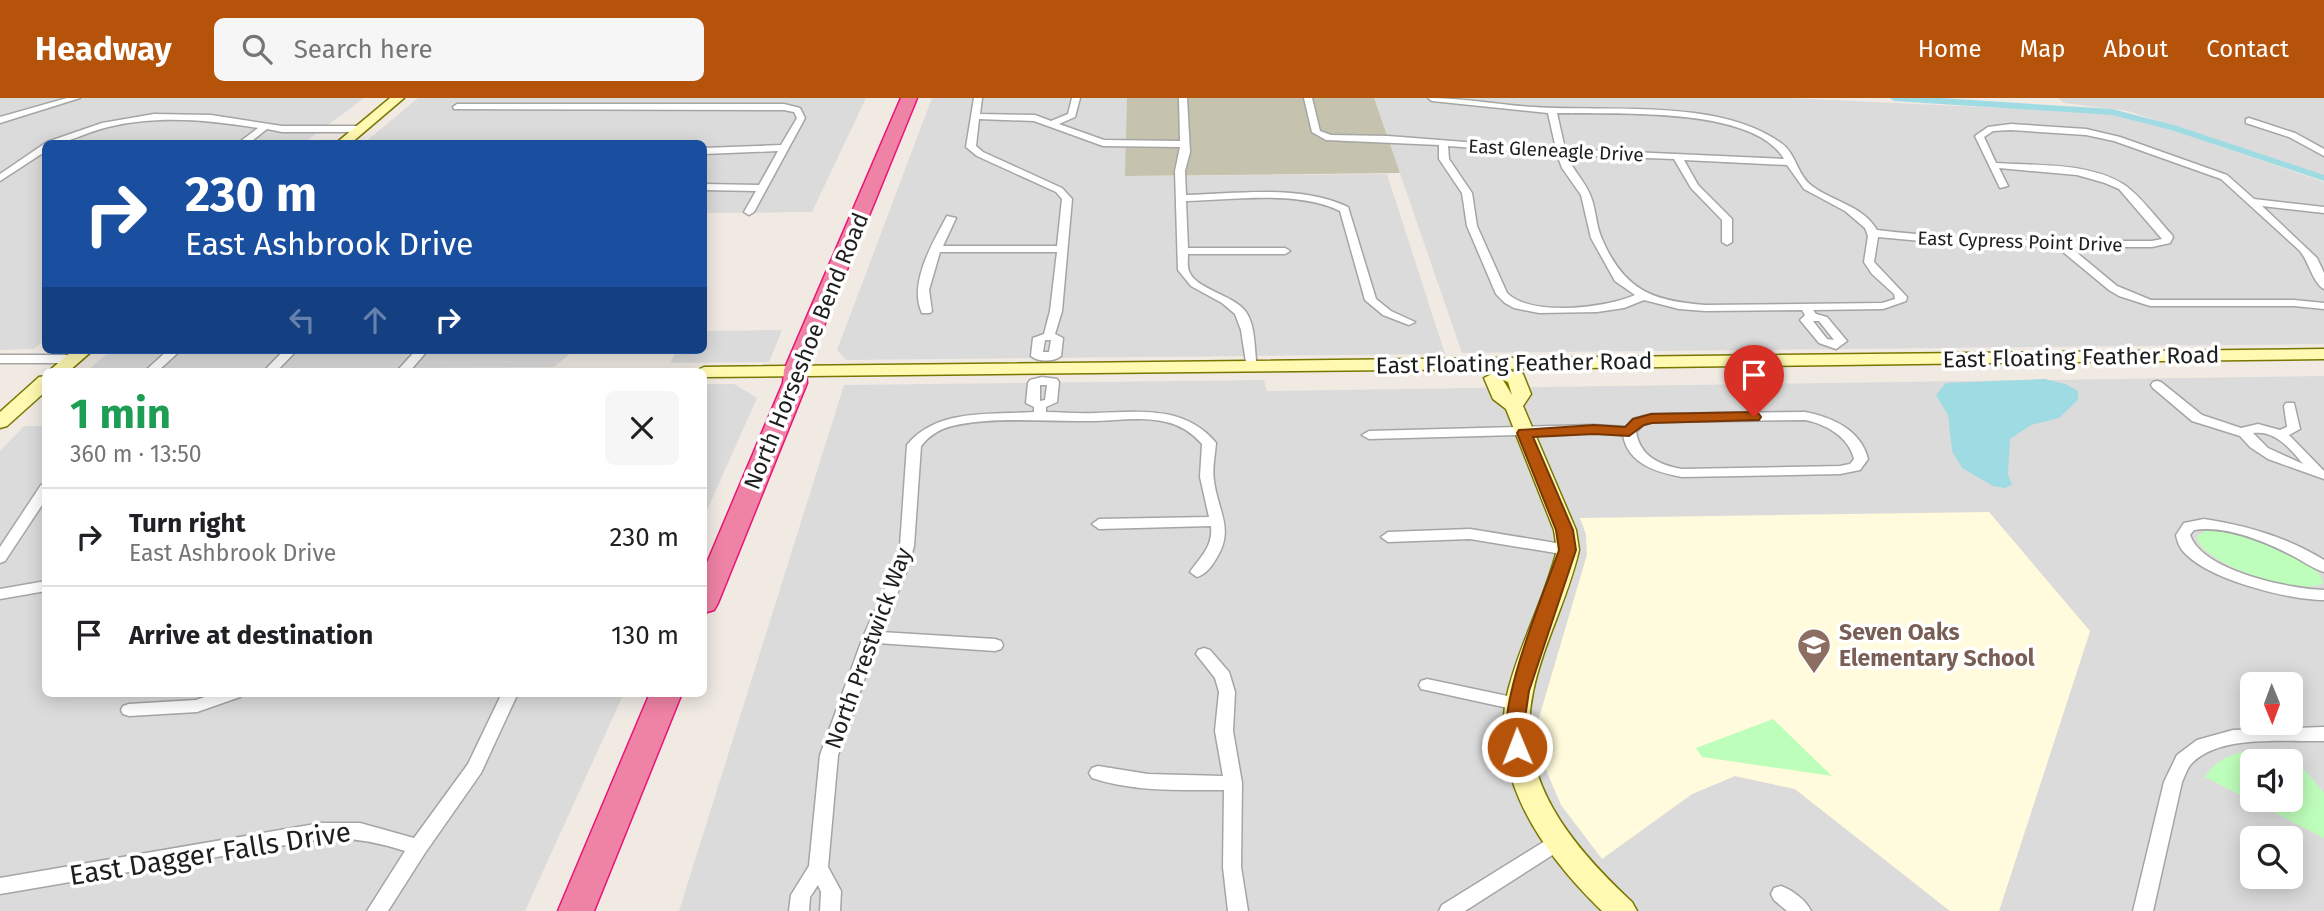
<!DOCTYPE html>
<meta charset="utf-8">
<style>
:root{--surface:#fff;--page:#f6f6f6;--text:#202124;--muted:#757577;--line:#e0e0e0;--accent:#b45309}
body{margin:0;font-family:"Fira Sans",sans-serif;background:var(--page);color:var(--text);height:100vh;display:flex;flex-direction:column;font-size:26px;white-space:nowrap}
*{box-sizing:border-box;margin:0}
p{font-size:23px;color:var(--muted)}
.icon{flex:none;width:38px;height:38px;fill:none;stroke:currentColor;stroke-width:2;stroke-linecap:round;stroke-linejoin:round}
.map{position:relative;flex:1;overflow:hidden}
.sheet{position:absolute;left:42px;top:270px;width:665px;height:329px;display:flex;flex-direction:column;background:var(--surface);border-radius:10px;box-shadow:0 4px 18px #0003}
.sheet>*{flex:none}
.guide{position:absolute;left:42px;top:42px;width:665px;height:214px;border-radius:10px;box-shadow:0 4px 18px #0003;background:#1a4fa0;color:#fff;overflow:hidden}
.needle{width:46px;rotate:179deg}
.buttons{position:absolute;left:2240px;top:574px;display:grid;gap:14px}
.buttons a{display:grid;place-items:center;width:63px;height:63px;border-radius:10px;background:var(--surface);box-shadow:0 4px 18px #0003;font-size:35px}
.pin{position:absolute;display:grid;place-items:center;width:60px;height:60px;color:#fff;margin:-72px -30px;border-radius:50% 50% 50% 0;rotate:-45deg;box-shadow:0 0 7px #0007}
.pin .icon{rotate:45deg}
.me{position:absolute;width:77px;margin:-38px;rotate:359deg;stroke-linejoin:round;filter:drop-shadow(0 0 5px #0008)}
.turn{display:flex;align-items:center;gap:24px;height:147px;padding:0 28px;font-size:32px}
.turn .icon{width:91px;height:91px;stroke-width:2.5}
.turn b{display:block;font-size:49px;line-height:60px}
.lanes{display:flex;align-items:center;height:66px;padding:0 28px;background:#0003;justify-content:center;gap:35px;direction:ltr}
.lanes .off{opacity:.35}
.round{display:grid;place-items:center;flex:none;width:74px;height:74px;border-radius:10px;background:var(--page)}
.overview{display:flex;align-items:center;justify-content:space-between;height:119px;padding:0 28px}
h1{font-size:42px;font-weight:700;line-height:52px;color:#1e9e55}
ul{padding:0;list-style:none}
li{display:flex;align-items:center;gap:21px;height:98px;padding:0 28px;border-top:2px solid var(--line)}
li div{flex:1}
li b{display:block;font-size:26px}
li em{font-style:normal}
header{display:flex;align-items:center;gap:42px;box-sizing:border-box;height:98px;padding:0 35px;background:var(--accent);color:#fff}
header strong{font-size:33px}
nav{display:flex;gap:38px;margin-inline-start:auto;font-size:24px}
.search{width:490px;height:63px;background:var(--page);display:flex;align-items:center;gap:18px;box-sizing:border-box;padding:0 24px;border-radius:10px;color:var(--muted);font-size:26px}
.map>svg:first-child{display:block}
.residential{fill:#dcdbdb;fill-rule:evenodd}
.education{fill:#fffbdc}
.construction{fill:#c5c2ad}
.park{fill:#befebb;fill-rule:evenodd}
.water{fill:#9fdbe2}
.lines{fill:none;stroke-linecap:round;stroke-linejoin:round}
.canal{fill:#9fdbe2;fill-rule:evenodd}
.street-casing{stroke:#a5a5a5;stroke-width:3}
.secondary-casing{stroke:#797700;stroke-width:3}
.highway-casing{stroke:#ea1478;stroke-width:3}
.street{fill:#fff;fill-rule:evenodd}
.secondary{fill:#fff9b1;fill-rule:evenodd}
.highway{fill:#ef83a5;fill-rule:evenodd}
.route{fill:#b45309;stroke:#753606;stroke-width:2}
.labels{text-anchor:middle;stroke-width:7;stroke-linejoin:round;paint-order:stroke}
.far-street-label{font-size:19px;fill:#1e1e1e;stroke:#fff}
.street-label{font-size:23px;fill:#1e1e1e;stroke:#fff}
.education-label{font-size:23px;font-weight:bold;fill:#785e54;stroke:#fff;text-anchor:start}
.near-street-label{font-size:28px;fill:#1e1e1e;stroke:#fff}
</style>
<header>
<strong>Headway</strong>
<div class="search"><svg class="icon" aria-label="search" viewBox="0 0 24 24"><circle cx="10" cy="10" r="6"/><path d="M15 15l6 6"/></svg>Search here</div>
<nav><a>Home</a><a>Map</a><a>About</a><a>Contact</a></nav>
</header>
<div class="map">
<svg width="2324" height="813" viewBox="0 0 2324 813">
<rect width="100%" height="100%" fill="#f0eae3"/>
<g class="residential">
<path d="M0 0H364L304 45 46 46 45 242 34 251 0 252Z"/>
<path d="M418 0H866L812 114 704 115V46H363Z"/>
<path d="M932 0H1127L1126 78 1387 76 1445 256 846 262 837 252Z"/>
<path d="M1374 0H1791L2105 15 2172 32 2324 84V246L1462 255Z"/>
<path d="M2058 0H2324V78L2128 13 2064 5Z"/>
<path d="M782 232 769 264 670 265 677 252H704V233Z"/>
<path d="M111 252H575L554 269 88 272Z"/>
<path d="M2324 278V813H1999L2090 534 1580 420 1586 436 1587 457 1539 620 1602 760 1692 696 1735 678 1795 691 1950 813H679L844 287 1264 282 1267 293ZM2252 586H2291V625H2252ZM2252 663H2291V702H2252ZM2252 740H2291V779H2252Z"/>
<path d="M704 286H734L757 300 704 419Z"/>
<path d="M24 328H45L46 595H624L525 813H0V353Z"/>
</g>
<path class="education" d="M1989 414 2090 533 1999 813H1950L1795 691 1735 678 1692 696 1602 761 1561 707 1544 667 1539 620 1587 457 1586 436 1580 420Z"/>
<path class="construction" d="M1127 0H1374L1400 75 1125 78Z"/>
<g class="park">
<path d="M2207 432C2233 432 2318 457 2323 485 2302 500 2196 464 2197 438Z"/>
<path d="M1773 621 1832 678 1702 659 1696 650Z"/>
<path d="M2287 651 2324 695V740L2205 679C2223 650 2256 652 2287 651ZM2252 663H2291V702H2252Z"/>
</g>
<path class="water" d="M2045 281 2065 286 2078 293V302L2059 320 2031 327 2010 341 2008 376 2012 387 2005 390 1993 388 1962 370 1952 353 1948 317 1936 297 1946 285Z"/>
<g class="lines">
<path class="canal" d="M1890 0H1940L2112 11 2177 28 2324 77V83L2171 32 2112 17 1894 3Z"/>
<g class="street-casing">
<g id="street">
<path d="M67 0H80L0 25V19Z"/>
<path d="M974 0H982L980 16 1035 17 1051 23 1068 16 1072 0H1080L1075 19 1059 26 1104 42 1180 43 1179 0H1187L1190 54 1185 73 1186 97C1237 96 1299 86 1348 109L1376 201 1391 213 1415 224 1409 227 1383 217 1365 202 1340 113C1297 92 1232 102 1186 103L1188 150H1285L1290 153 1285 156H1188C1188 161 1187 168 1189 173 1196 192 1233 196 1246 214 1256 229 1254 251 1257 268L1251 272 1247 271 1241 232 1235 216 1222 205 1191 188 1178 172 1175 73 1180 49 1103 48 1034 23 979 21 976 48 983 54 1062 90 1072 101 1062 213 1055 236 1063 240 1061 258C1054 264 1038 264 1031 258L1033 240 1044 236 1050 213 1057 154H940L929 192 932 213 930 215H922C908 186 933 144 947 118L956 120 943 148H1057L1062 101 1056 94 977 58 966 49ZM1045 242H1051L1049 254H1043Z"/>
<path d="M1304 0H1312L1320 33 1331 37 1388 38 1556 51 1548 15 1432 3 1428 0C1464 0 1499 7 1534 9 1609 14 1718 0 1781 45 1796 55 1797 77 1812 88 1833 104 1862 107 1877 132 1968 143 2060 143 2152 143L2162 141 2119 91 2105 85 2077 77 1999 70 2008 88 2000 90 1975 38 1988 29 2011 26 2086 31 2120 39 2227 77 2254 101 2324 109V115L2262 108 2317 160 2324 175V191C2313 185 2309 164 2300 153L2221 81 2114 43 2086 37 2011 32 1993 33 1984 39 1996 65C2036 68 2087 64 2123 86 2139 96 2158 122 2172 137L2173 139 2170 145 2152 149H2070L2117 188 2151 202H2294L2324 205V211L2294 208H2150L2119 198 2109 192 2057 149 1943 145 1878 139 1874 164 1907 199 1906 203 1883 211 1813 212 1816 216 1827 219 1847 243 1836 251 1819 245 1800 222 1805 217 1802 212 1705 213 1679 211 1644 202 1624 210 1597 214 1539 215 1514 210 1505 205 1496 196 1467 128 1462 95 1439 61V47L1326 42 1312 34ZM1557 15C1612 17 1753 7 1784 61L1565 51ZM1448 48 1557 56 1562 70 1581 97 1591 140 1615 183 1635 197C1606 210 1531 219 1507 195L1477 128 1472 95 1449 61ZM1567 57 1674 61 1691 90 1722 122V144L1727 147 1732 144V121L1698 87 1684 62 1787 67 1804 91 1845 113 1865 130 1868 138 1864 164 1872 176 1894 196 1895 201 1882 205 1705 207C1652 203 1624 192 1602 141 1596 128 1596 112 1591 99 1586 84 1572 72 1567 57ZM1813 223H1819L1834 242 1827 241Z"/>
<path d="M457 6H784L800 10 805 20 754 114 749 117 744 114 756 93 704 92V86L759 87 778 53 704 56V50L781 47 797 20 794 14 784 12 454 11 453 9Z"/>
<path d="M154 16 211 17 282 28H358L362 31 358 34H282L267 31 248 46H237L258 30C208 22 158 17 108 29 86 34 68 46 46 46V53L0 83V76L47 44 102 25Z"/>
<path d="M2249 20 2295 35 2324 51V58L2289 39 2246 25V21Z"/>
<path d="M168 252H181L158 273H145Z"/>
<path d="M284 252H297L277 273H264Z"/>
<path d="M416 252H428L410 273H397Z"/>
<path d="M0 257H73L79 261 73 265H0Z"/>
<path d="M1042 279 1057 281 1059 284 1057 304 1046 309V314C1063 314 1079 316 1095 315 1138 314 1185 307 1216 345 1215 358 1212 371 1214 383 1218 414 1235 431 1216 461 1212 468 1205 477 1197 479L1190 474C1201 458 1213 449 1211 428L1099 431 1092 426 1099 421 1209 419 1200 379 1202 346C1192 335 1181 327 1166 324 1142 318 1116 323 1091 323 1048 324 994 318 952 328 939 331 929 338 921 348L914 448 908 470 881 534 995 541 1001 543 1003 547 1001 551 995 553 877 545 838 657 828 769 841 793 840 813H820L821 794 818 787 810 799 809 813H789L791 797 809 768 820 657 863 539 894 470 900 448 907 347C937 310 991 317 1034 314V309L1026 305 1028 285 1030 282ZM1040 287H1047L1045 302 1040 303Z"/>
<path d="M2157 283 2161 284 2202 317 2241 330 2258 326 2280 332 2287 329 2284 308 2286 305H2294L2300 331 2289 337 2324 373V381L2268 361 2250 349 2240 338 2192 323 2153 290 2151 287 2153 284ZM2253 335C2275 332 2290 350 2303 366L2268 350Z"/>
<path d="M1805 314C1832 319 1861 332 1868 361L1860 372 1840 376 1682 379C1656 374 1628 366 1623 337L1594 335 1369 341 1362 337 1369 333 1594 327 1626 329 1633 321 1652 316ZM1805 322C1826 326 1849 339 1854 361L1850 366 1840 368 1682 371C1659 367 1640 358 1636 334L1643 327 1653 324Z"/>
<path d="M46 386V401L5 463 0 465V449L41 387Z"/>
<path d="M2204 421C2245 427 2289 440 2324 462V474C2314 471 2304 464 2295 459 2266 444 2227 427 2194 432L2190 437C2202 473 2290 491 2324 492V502C2288 502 2205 481 2182 452 2179 448 2177 442 2176 437L2184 425Z"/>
<path d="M1470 431 1568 447 1575 452 1568 457 1470 441 1388 444 1381 439 1388 434Z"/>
<path d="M46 483V493L0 501V491Z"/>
<path d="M1204 550 1210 552 1229 574 1235 594 1233 633 1242 685 1241 769 1248 813H1228L1223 769 1224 692C1180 692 1134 694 1092 680L1089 675 1092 670 1098 668 1148 676 1223 678 1215 633 1219 594 1215 580 1196 556 1198 552Z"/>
<path d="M1427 581 1517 600 1523 602 1525 606 1523 610 1517 612 1421 591 1419 587 1421 583Z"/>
<path d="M216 595H242L240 599 197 614 129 618 123 616 121 612 123 608 129 606 196 602Z"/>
<path d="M502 595H518L481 675 425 755 388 813H367L405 753C377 744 351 739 321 741L0 796V780L321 725H360L414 740 468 666Z"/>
<path d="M2324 629V643C2285 644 2221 636 2192 665 2187 670 2185 678 2182 684L2153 813H2133L2164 684 2177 657 2197 642 2233 632Z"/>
<path d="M1558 735 1565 737 1567 743 1565 749 1465 813H1439L1442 807Z"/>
<path d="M1781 788C1792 792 1806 802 1811 813H1787L1774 802 1771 796 1774 790Z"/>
</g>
</g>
<g class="secondary-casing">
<g id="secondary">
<path d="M390 0H404L350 46H335Z"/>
<path d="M2324 251V261L1501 271 1523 276 1531 296 1523 308 1576 432 1579 452C1568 501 1543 545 1533 594 1514 681 1573 749 1632 804L1637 813H1602C1544 757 1487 678 1508 593 1520 545 1545 500 1557 452L1554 432 1506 311 1493 301 1484 280 1501 271 704 279V273H696L704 269ZM1503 282 1508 284 1512 297Z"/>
<path d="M73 252H93L69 273H49Z"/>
<path d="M46 278V293L7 328 0 330V314L39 279Z"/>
</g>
</g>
<g class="highway-casing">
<g id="highway">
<path d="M901 0H917L806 272 807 285 718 505 714 512 704 515V472L783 285 784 272Z"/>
<path d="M650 595H682L594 813H558Z"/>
</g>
</g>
<use href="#street" class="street"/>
<use href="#secondary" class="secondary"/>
<use href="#highway" class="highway"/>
</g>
<path class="route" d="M1754 314 1759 316 1761 319 1759 322 1652 325 1644 327 1629 338 1594 336 1533 339 1573 432 1576 452 1529 593 1525 620 1527 649 1524 654 1517 656 1510 654C1491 618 1545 493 1559 452L1556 432 1517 335 1519 332 1594 327 1625 329 1633 321 1651 316Z"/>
<defs>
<g id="school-pin" transform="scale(1.75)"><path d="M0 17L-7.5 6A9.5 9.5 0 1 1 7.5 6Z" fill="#8d6e63" stroke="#fff"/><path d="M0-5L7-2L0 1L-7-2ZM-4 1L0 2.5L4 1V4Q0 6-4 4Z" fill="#fff"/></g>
</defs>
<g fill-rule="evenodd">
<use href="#school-pin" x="1814" y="547"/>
</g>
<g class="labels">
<g class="far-street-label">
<text transform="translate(1556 52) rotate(3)" y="7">East Gleneagle Drive</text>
<text transform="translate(2020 143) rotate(2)" y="7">East Cypress Point Drive</text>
</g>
<g class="street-label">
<text transform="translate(806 253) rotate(-68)" y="8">North Horseshoe Bend Road</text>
<text transform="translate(2081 259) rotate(-1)" y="8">East Floating Feather Road</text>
<text transform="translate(1514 265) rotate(-1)" y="8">East Floating Feather Road</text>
<text transform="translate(868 550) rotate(-70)" y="8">North Prestwick Way</text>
</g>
<g class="education-label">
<text x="1839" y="542">Seven Oaks<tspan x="1839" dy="26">Elementary School</tspan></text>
</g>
<g class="near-street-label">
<text transform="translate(210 755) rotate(-9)" y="10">East Dagger Falls Drive</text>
</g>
</g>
</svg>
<div class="buttons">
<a><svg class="needle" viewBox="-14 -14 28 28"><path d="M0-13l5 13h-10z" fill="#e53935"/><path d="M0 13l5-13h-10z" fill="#757577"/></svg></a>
<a><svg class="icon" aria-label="sound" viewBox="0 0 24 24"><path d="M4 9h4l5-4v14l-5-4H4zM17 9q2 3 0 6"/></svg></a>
<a><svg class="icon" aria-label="search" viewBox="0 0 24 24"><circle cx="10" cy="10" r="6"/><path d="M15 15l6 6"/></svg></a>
</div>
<div class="pin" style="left:1754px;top:319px;background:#d93025"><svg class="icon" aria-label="arrive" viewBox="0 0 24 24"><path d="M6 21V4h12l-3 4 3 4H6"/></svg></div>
<svg class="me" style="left:1517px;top:649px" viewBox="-20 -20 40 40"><circle r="17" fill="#b45309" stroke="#fff" stroke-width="3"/><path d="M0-11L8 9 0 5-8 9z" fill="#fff"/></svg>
<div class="guide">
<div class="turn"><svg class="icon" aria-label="right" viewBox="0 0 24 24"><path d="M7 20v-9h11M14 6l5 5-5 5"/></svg><div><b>230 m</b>East Ashbrook Drive</div></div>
<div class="lanes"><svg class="icon off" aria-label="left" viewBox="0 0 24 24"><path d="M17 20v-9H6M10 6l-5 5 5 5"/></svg><svg class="icon off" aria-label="ahead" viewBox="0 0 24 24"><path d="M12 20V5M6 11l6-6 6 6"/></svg><svg class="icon" aria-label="right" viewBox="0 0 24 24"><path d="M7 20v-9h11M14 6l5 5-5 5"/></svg></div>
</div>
<section class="sheet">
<div class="overview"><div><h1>1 min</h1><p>360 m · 13:50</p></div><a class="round"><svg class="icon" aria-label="close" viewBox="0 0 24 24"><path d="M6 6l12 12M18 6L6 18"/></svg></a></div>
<ul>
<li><svg class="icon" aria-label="right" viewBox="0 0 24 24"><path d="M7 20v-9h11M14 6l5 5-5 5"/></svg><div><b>Turn right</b><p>East Ashbrook Drive</p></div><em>230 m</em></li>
<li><svg class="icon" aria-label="arrive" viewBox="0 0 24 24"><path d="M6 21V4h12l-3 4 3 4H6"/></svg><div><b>Arrive at destination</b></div><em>130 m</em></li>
</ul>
</section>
</div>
